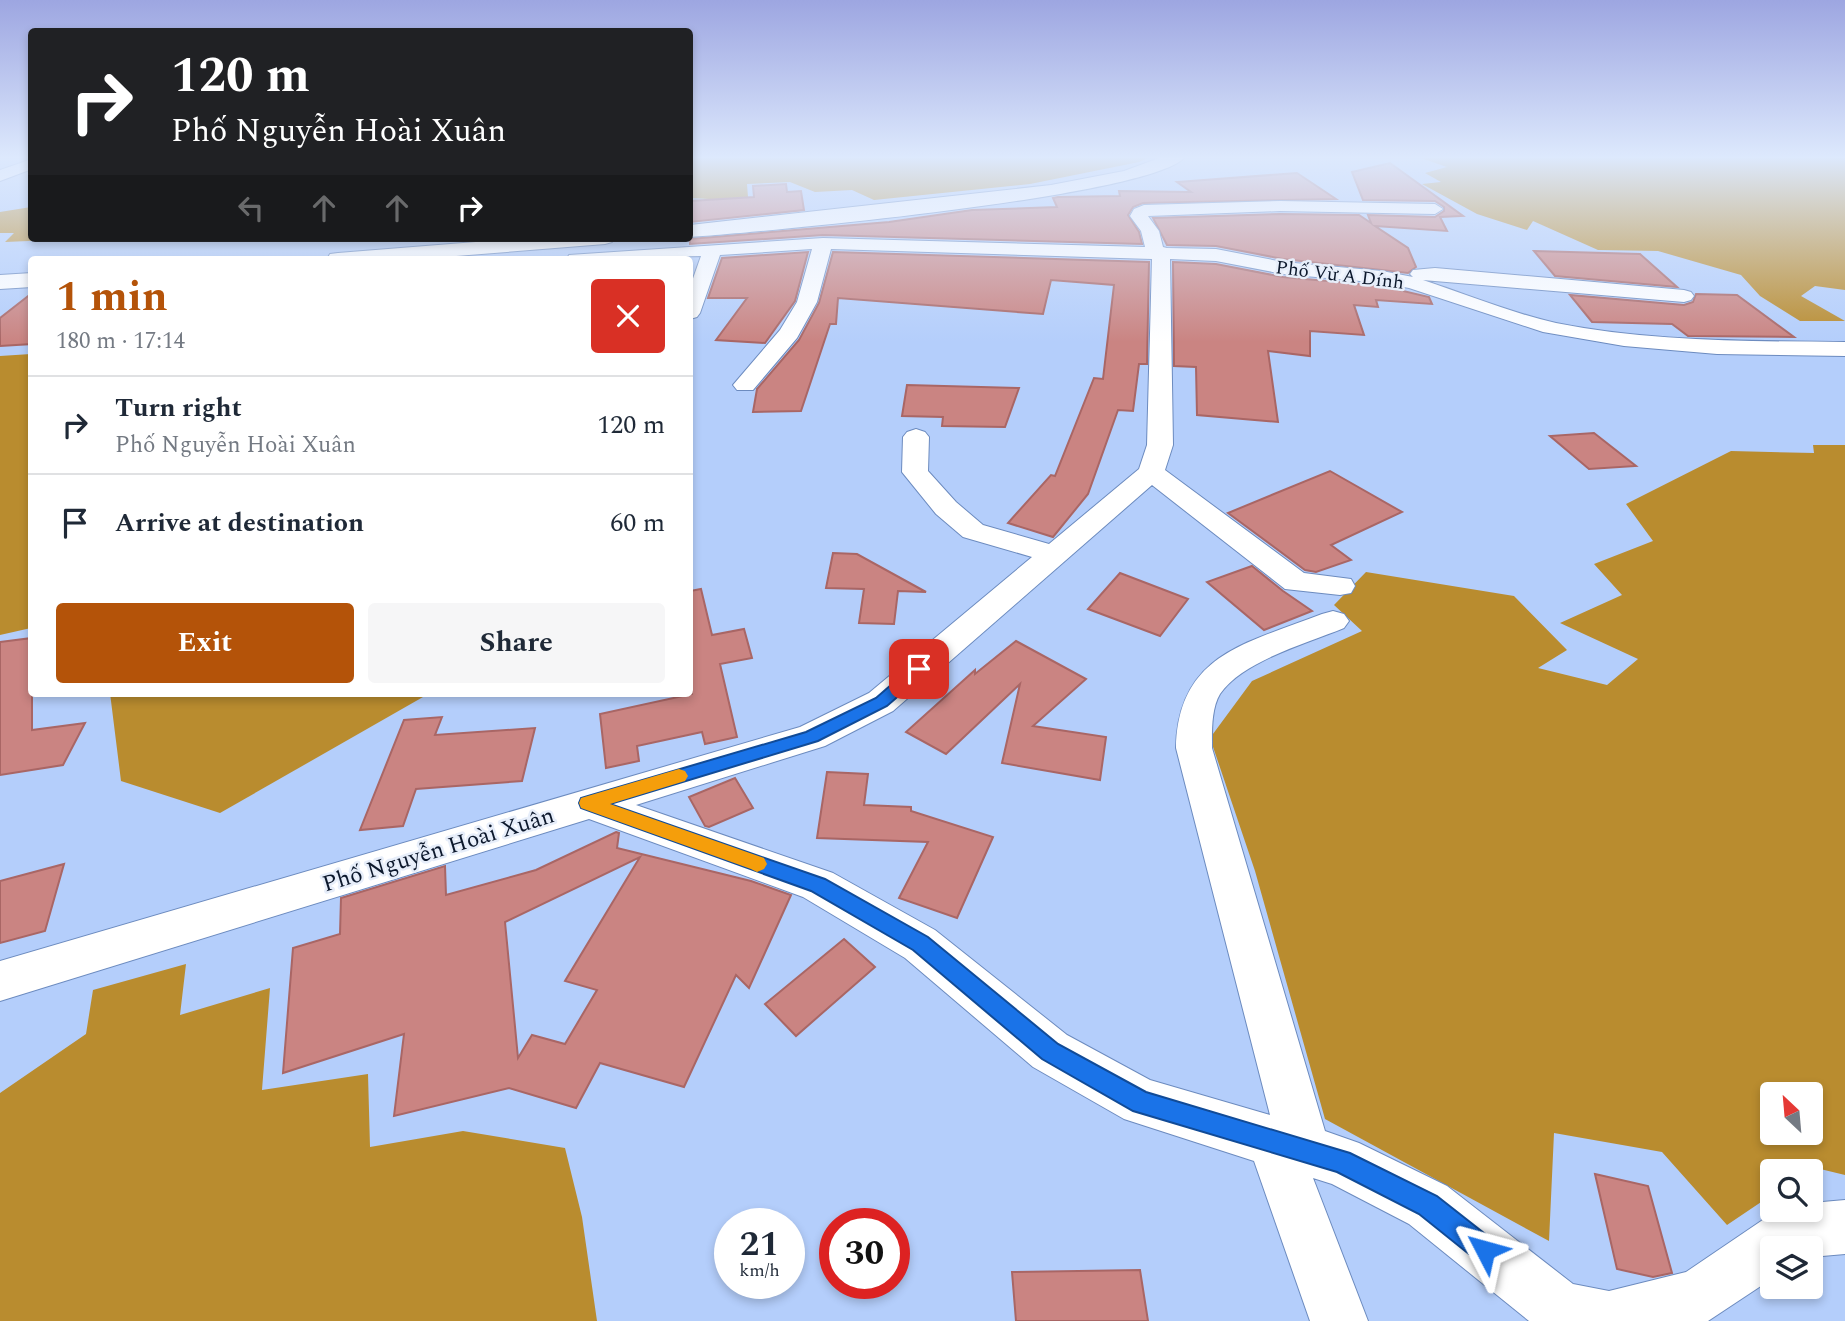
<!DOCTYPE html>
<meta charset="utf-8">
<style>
:root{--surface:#fff;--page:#f6f6f7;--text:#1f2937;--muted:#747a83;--line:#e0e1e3;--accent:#b45309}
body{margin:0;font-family:Spectral,serif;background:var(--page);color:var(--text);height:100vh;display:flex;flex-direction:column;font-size:26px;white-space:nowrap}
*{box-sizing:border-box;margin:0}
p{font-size:23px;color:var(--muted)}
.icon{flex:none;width:38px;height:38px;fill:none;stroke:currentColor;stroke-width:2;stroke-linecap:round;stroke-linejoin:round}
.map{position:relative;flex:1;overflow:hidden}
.panel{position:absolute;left:28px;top:256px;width:665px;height:441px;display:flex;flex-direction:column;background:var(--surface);border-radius:7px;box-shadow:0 4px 10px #0003}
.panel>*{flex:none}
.guide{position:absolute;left:28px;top:28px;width:665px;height:214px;border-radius:7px;box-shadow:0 4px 10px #0003;background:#202124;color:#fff;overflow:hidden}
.needle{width:46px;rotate:334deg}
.tools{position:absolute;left:1760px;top:1082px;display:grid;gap:14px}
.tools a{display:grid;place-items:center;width:63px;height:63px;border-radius:7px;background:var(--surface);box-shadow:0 4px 10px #0003;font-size:35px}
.speed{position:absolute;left:714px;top:1208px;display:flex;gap:14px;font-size:35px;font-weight:700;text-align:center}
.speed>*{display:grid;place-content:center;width:91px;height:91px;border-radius:50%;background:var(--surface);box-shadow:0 4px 10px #0003;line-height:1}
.speed small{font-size:18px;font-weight:400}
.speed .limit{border:10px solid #d22;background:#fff;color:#111}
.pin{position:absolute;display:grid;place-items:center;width:60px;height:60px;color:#fff;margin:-30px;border-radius:14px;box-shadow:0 4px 10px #0006}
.me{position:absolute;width:77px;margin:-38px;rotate:309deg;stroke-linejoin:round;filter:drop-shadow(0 0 5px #0008)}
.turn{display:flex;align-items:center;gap:24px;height:147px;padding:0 28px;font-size:32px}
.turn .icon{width:91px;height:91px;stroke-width:2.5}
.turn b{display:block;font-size:49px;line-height:60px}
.lanes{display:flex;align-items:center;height:66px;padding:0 28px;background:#0003;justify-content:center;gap:35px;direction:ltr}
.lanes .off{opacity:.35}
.round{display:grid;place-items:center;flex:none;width:74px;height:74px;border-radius:7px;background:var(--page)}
.summary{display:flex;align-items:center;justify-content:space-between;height:119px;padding:0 28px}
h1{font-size:42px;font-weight:700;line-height:52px;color:var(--accent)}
.primary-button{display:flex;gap:14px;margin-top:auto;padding:14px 28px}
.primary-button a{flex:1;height:80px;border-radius:7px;background:var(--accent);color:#fff;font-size:28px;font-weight:700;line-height:80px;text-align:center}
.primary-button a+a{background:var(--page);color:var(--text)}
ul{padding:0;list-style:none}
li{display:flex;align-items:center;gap:21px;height:98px;padding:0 28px;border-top:2px solid var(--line)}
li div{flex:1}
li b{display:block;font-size:26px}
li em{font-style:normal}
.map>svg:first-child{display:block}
.forest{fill:#b98c2f;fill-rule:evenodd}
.building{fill:#ca8482;stroke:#a96665;stroke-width:2;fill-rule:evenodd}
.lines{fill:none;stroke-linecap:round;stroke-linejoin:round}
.street-casing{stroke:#6c8bbf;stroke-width:2}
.highway-casing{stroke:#6c8bbf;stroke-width:2}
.street{fill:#fff;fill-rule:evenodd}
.highway{fill:#fff;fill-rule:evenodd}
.route{fill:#1a73e8;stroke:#114b97;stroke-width:2}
.slow{fill:#f59e0b}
.labels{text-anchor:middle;stroke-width:5;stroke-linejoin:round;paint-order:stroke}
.far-street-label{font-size:19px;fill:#0c182c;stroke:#e7eefa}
.street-label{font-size:23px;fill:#0c182c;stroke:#e7eefa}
</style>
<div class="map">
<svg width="1845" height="1321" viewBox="0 0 1845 1321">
<rect width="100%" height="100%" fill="#b4cefb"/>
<g class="forest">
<path d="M690 157H1150L1139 162 1030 184 874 200 852 190 815 192 790 182 747 184 748 197 728 200 690 198Z"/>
<path d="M1418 157H1845V290L1815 286 1801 296 1845 321H1800L1760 296 1741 275 1658 251 1598 250 1533 221 1527 230 1477 214 1422 184 1441 182 1425 173 1447 167Z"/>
<path d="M31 207 32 238H99L5 242 14 233H0V212Z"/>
<path d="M31 354V628L0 635V356Z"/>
<path d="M1813 445H1845V1175L1812 1167 1806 1171H1773V1194L1727 1225 1662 1152 1554 1133 1549 1241 1325 1119 1255 871 1210 738 1252 681 1362 631 1334 605 1366 572 1514 596 1567 650 1538 668 1607 685 1638 659 1560 623 1622 595 1594 564 1653 541 1626 504 1731 451 1814 453ZM1773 1094H1811V1132H1773Z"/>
<path d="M110 693H430L220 813 121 781Z"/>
<path d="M186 964 180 1015 270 988 262 1090 368 1074 370 1147 463 1131 565 1148 582 1217 597 1321H0V1093L86 1034 93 990Z"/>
</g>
<g class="building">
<path d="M1390 163 1463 216 1440 217 1447 231 1375 226 1408 248 1416 267 1408 273 1283 259 1216 246 1167 245 1153 218 1280 214 1359 215 1371 223 1368 215 1435 217 1444 211V207L1435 201 1363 200 1352 172Z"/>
<path d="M1297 173 1336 199 1143 203 1133 207 1128 215 1139 232 1142 244 823 235 690 244V239L889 222 972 210 1057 207 1053 198 1058 197 1120 196 1119 191 1191 192 1177 182Z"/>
<path d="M786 184 787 192 801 191 804 210 690 222V201L754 197 753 186Z"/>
<path d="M1534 251 1640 254 1677 287 1555 276Z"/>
<path d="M808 252 795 301 765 343 716 340 747 298H708L722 258Z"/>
<path d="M833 252 1149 262 1147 364H1139L1133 411 1118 410 1088 494 1053 537 1008 523 1051 475 1055 476 1094 378 1103 379 1114 285 1051 280 1043 314 838 298 836 324H830L801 411 753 412 757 389 799 340 819 303Z"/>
<path d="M1173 262 1216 264 1283 277 1382 286 1429 297 1432 304 1376 300 1378 307 1354 305 1364 335 1310 331V356L1268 351 1278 422 1197 415 1196 367 1174 366Z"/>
<path d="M32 293V344L0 346V318Z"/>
<path d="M1696 294 1737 295 1794 337 1688 336 1672 324 1592 322 1570 295 1684 305 1693 302Z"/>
<path d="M907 385 1019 388 1005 427 942 426 943 417 902 416Z"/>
<path d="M1594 433 1636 466 1589 469 1550 436Z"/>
<path d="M1330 471 1402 512 1331 545 1351 560 1316 572 1305 570 1228 513Z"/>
<path d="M833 553 857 554 926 592 898 591 894 624 859 623 864 589 826 588Z"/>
<path d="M1252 566 1283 591 1312 611 1264 630 1207 582Z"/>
<path d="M1120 573 1188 599 1160 636 1088 609Z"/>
<path d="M701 589 712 635 744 629 752 658 720 664 737 737 705 744 702 732 637 746 639 761 606 768 600 714 692 694 690 591Z"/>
<path d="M32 638V730L85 723 63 765 0 775V642Z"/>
<path d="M1016 641 1086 679 1033 726 1106 737 1100 780 1002 763 1020 684 946 754 906 732 975 670V674Z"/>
<path d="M442 717 435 735 535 728 522 781 416 789 403 826 360 830 404 720Z"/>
<path d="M827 772 868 774 864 805 911 807V811L993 837 957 918 899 898 928 842 817 838Z"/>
<path d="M735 778 753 808 709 827 705 826 689 797Z"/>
<path d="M616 832 619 833 617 848 751 881 791 895 749 988 736 975 684 1087 600 1063 576 1108 509 1088 394 1116 404 1034 283 1073 293 948 340 934 341 898 445 866 446 895 536 870ZM640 857 565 981 597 990 565 1044 532 1035 518 1058 505 922Z"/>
<path d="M64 864 45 931 0 943V881Z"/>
<path d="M844 939 875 967 796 1036 765 1004Z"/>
<path d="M1595 1174 1648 1186 1672 1273 1653 1277 1617 1269Z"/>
<path d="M1140 1270 1148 1321H1016L1012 1272Z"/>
</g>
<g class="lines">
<g class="street-casing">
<g id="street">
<path d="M32 159V169L0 181V170Z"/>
<path d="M1280 201 1435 204 1443 209 1435 214 1280 211 1148 216 1159 231 1163 247 1167 248 1216 249 1283 262 1382 271 1413 277 1410 274 1413 270 1435 268 1684 290 1691 292 1694 296 1691 300 1684 302 1423 280C1466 294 1511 313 1556 323 1651 342 1749 341 1845 342V356L1717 354 1624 346 1543 332 1409 288 1382 283 1283 274 1216 261 1170 259 1173 445 1165 470 1304 573 1351 579 1355 586 1351 593 1340 595 1285 589 1152 485 893 711 825 746 636 805 833 873 935 930 1067 1035 1150 1080 1270 1115 1176 748C1178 653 1248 643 1322 614L1333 611 1344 614 1349 621 1344 628C1308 643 1242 661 1220 694 1211 709 1212 732 1212 748L1325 1131 1359 1143 1447 1186 1573 1284 1609 1291 1686 1272 1773 1213 1782 1209H1811V1203L1845 1200V1254L1811 1257V1248H1773V1278L1708 1321H1529L1409 1224 1332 1184 1313 1178 1368 1321H1310L1254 1161 1124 1119 1033 1067 905 958 803 897 589 819 0 1001V961L800 727 869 693 1032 557 963 537 936 514 902 472 903 437 907 432 916 429 925 432 929 437 928 471 956 502 983 525 1049 544 1139 469 1147 445 1152 259 831 249 817 302 797 338 753 390H737L733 385 780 330 797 302 812 249 720 255 700 313 697 317 690 319V287L701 256 567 259 569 255 823 238 1145 247 1141 231 1130 216 1134 209 1144 205Z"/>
</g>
</g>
<g class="highway-casing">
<g id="highway">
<path d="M1162 157H1185C1151 197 762 232 690 237V225L1051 185 1124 171Z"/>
<path d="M525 238H615L612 242 605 244 419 259H327L330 254 338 253Z"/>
<path d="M32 273V287L0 289V275Z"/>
</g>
</g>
<use href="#street" class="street"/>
<use href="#highway" class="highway"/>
</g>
<linearGradient id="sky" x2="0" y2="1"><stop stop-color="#9da6e1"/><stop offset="0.46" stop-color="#dde9fd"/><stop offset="1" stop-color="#dde9fd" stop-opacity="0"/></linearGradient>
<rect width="1845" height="342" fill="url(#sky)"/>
<path class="route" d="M919 664 925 665 927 669 925 673 887 706 818 741 610 804 825 879 928 937 1058 1044 1146 1092 1350 1153 1437 1196 1494 1241 1498 1250 1494 1259 1485 1263 1475 1259 1419 1214 1337 1172 1133 1111 1042 1059 913 950 811 891 581 808 579 803 581 798 588 796 806 732 876 698 914 665Z"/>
<path class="slow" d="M679 769 685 771 688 776 685 781 610 804 764 858 767 864 764 869 757 872 751 869 581 808 579 803 581 798Z"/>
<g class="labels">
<g class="far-street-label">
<text transform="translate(1340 274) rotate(7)" y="7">Phố Vừ A Dính</text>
</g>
<g class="street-label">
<text transform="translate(438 849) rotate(-17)" y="8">Phố Nguyễn Hoài Xuân</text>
</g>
</g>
</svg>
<div class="tools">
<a><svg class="needle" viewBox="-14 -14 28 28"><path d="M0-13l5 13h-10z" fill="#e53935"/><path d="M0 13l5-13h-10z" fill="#747a83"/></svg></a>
<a><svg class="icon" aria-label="search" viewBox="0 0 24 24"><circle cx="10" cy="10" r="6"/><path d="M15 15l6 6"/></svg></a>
<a><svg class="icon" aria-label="layers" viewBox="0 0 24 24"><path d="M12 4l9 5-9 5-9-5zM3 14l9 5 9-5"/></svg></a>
</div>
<div class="speed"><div>21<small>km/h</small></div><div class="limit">30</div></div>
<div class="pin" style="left:919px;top:669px;background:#d93025"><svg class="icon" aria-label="arrive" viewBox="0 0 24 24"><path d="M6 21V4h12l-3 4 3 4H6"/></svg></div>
<svg class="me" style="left:1485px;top:1250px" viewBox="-20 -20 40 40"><path d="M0-17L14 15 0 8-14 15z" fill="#1a73e8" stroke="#fff" stroke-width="4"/></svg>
<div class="guide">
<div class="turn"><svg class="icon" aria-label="right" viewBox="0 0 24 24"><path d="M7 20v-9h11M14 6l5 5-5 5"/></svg><div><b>120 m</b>Phố Nguyễn Hoài Xuân</div></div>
<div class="lanes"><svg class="icon off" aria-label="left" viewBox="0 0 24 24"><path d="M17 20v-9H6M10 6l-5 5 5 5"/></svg><svg class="icon off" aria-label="ahead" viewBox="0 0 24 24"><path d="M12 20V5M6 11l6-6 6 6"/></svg><svg class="icon off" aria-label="ahead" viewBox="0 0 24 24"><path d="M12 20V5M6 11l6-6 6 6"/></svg><svg class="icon" aria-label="right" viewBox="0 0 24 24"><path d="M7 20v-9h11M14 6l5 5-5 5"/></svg></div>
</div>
<section class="panel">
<div class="summary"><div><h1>1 min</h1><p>180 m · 17:14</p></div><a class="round" style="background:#d93025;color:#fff"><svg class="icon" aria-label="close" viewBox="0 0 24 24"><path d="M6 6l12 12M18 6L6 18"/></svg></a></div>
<ul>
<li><svg class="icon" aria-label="right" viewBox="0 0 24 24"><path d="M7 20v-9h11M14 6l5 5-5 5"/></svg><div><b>Turn right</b><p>Phố Nguyễn Hoài Xuân</p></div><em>120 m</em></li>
<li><svg class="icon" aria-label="arrive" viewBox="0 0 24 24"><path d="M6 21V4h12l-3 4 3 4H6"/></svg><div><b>Arrive at destination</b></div><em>60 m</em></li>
</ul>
<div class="primary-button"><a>Exit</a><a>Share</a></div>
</section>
</div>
